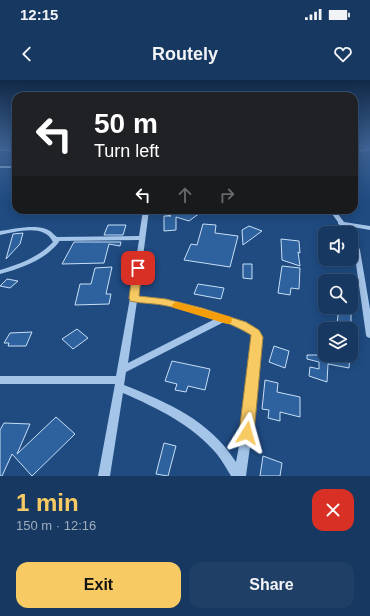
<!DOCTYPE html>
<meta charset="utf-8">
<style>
:root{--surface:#173861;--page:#203f67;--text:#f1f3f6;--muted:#9eacbd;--line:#365276;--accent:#f7ca64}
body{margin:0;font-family:Helvetica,sans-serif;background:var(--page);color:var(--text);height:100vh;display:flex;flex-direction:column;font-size:15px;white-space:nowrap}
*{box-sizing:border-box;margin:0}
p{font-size:13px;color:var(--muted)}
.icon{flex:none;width:22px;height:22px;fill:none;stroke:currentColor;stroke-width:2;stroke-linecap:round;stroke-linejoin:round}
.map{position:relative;height:396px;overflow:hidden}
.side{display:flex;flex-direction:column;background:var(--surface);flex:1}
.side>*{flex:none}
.top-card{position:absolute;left:12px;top:12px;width:346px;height:122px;border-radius:12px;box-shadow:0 2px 10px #0003,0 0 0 1px var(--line);background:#202124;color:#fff;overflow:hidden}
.fabs{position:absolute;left:318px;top:146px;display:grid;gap:8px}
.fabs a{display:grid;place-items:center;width:40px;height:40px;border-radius:8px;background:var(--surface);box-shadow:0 2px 10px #0003,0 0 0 1px var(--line);font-size:20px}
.pin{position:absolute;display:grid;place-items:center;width:34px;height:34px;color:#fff;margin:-17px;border-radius:8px;box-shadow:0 2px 6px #0006}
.me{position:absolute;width:44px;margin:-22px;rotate:8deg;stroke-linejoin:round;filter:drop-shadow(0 0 3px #0008)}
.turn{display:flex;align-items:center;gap:14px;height:84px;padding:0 16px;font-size:18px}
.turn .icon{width:52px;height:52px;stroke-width:2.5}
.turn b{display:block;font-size:28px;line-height:34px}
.lanes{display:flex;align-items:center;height:38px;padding:0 16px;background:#0003;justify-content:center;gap:20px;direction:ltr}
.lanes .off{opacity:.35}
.round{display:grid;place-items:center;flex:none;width:42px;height:42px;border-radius:12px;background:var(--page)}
.overview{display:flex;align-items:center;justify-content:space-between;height:68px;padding:0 16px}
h1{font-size:24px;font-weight:700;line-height:30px;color:var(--accent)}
.cta{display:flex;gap:8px;margin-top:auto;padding:8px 16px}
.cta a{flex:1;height:46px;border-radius:12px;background:var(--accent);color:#111;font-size:16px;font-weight:700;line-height:46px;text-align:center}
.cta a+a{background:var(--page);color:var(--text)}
.status{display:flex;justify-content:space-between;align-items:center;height:28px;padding:0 20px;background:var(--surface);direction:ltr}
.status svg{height:11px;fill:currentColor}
header{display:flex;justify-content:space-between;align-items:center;height:52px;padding:0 16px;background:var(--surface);font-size:18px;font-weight:700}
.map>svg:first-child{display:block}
.building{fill:#2e629e;stroke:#c8def6}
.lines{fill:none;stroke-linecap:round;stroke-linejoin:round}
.minor{fill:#a4c4e8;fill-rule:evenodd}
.route{fill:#f7ca64;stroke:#a18341}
.slow{fill:#f59e0b}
</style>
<div class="status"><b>12:15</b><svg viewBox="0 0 49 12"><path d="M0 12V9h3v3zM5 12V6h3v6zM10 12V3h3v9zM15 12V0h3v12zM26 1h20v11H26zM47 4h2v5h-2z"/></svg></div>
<header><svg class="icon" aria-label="back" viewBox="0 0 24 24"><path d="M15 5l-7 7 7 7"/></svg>Routely<svg class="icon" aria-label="heart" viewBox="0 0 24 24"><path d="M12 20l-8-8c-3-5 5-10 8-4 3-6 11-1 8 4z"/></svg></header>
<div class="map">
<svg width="370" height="396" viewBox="0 0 370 396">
<rect width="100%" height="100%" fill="#1f4b81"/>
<g class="building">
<path d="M160 130H204L189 141 176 137V150L164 151V136H171L160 133Z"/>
<path d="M203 144 216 145 215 153 238 156 230 187 184 180 191 164 197 165Z"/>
<path d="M108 145H126L123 155H104Z"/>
<path d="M249 146 262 151 243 165 242 150Z"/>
<path d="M23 153 20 164 6 179 13 154Z"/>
<path d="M281 159 299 161 300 173 298 172 300 186 282 180Z"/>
<path d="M74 162H121L120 166 109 164 104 183 62 184Z"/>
<path d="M243 184H252V199L243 198Z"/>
<path d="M282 186 300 188 299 209 291 208 290 215 278 213Z"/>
<path d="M112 187 106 214H111L109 224 75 225 80 204H91L95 188Z"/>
<path d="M7 199 18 201 10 208 0 206Z"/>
<path d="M198 204 224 208 221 219 194 214Z"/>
<path d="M339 227H351V249L337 244Z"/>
<path d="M77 249 88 258 73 269 62 259Z"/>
<path d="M32 252 26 266H8L9 263H4L10 253Z"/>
<path d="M274 266 289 271 285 288 269 282Z"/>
<path d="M307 275H350L349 288 328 284 327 302 309 296 310 287 319 289V282L307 279Z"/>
<path d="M172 281 210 289 205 310 188 306 186 312 175 310 177 304 165 301Z"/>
<path d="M265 300 278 303 277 312 300 317V337L280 332V341L268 338 269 330 262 329Z"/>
<path d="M56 337 75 354 32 396 12 374 2 396H0V350L4 343 30 344 17 374Z"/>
<path d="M164 363 176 366 168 396 156 394Z"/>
<path d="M263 376 282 383 280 396H260Z"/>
</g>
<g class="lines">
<g class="minor">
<path d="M370 68V70L354 73V71Z"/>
<rect x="0" y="69" width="16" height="2"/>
<rect x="0" y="86" width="16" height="2"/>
<path d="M143 130H149L138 216 166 219 205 230 253 246 258 251 261 257 254 338 246 396H231C226 388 222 380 216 373 191 344 157 328 123 313L110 396H98L115 304H0V296H116L130 218 139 160 59 161V162C45 180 22 188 0 194V190C20 184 39 177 53 162 44 143 16 152 0 155V151C13 149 39 143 50 151 52 152 54 155 57 157L139 156ZM137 221 166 225 215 239 128 283ZM224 242 247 250 253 257 244 338 236 382C209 340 169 323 124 305L126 292Z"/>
<path d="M329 130H335L344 142 370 146V150L347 146 352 153 351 154 354 156 360 170 370 229V258L367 257 366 255 354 170 351 163V153H346L340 145 338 144V142Z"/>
</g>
</g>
<linearGradient id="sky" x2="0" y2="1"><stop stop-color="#112947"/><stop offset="0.55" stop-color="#3c6192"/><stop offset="1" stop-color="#3c6192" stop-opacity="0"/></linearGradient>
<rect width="370" height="123" fill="url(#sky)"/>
<path class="route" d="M138 185 142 188 139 216 166 219 202 228 246 242 259 250 263 257 254 353 252 358 247 360 242 358 239 353 251 255C227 240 195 232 167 226 155 223 142 224 130 221L129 218 133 188Z"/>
<path class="slow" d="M177 222 231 237 232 240 231 243 227 244 174 228 172 225 174 223Z"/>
</svg>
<div class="fabs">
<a><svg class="icon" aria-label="sound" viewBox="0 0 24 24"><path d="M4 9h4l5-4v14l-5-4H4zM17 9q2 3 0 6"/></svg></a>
<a><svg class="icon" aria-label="search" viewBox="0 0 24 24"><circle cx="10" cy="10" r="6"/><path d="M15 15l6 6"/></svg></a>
<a><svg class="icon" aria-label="layers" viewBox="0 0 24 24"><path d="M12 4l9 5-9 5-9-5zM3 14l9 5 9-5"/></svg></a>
</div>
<div class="pin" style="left:138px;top:188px;background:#d93025"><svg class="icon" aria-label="arrive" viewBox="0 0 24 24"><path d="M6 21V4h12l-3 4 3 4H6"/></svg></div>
<svg class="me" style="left:247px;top:353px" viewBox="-20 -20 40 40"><path d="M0-17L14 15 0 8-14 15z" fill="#f7ca64" stroke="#fff" stroke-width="4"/></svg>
<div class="top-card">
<div class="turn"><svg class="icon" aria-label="left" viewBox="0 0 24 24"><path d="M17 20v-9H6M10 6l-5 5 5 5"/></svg><div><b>50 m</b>Turn left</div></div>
<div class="lanes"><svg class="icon" aria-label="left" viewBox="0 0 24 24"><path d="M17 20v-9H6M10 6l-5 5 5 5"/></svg><svg class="icon off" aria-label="ahead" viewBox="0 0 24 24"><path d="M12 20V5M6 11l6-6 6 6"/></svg><svg class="icon off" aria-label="right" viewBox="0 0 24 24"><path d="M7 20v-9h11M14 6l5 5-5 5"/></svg></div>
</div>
</div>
<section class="side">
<div class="overview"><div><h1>1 min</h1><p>150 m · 12:16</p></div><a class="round" style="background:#d93025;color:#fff"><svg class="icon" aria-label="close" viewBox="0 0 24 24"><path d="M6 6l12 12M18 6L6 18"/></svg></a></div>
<div class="cta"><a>Exit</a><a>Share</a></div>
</section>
